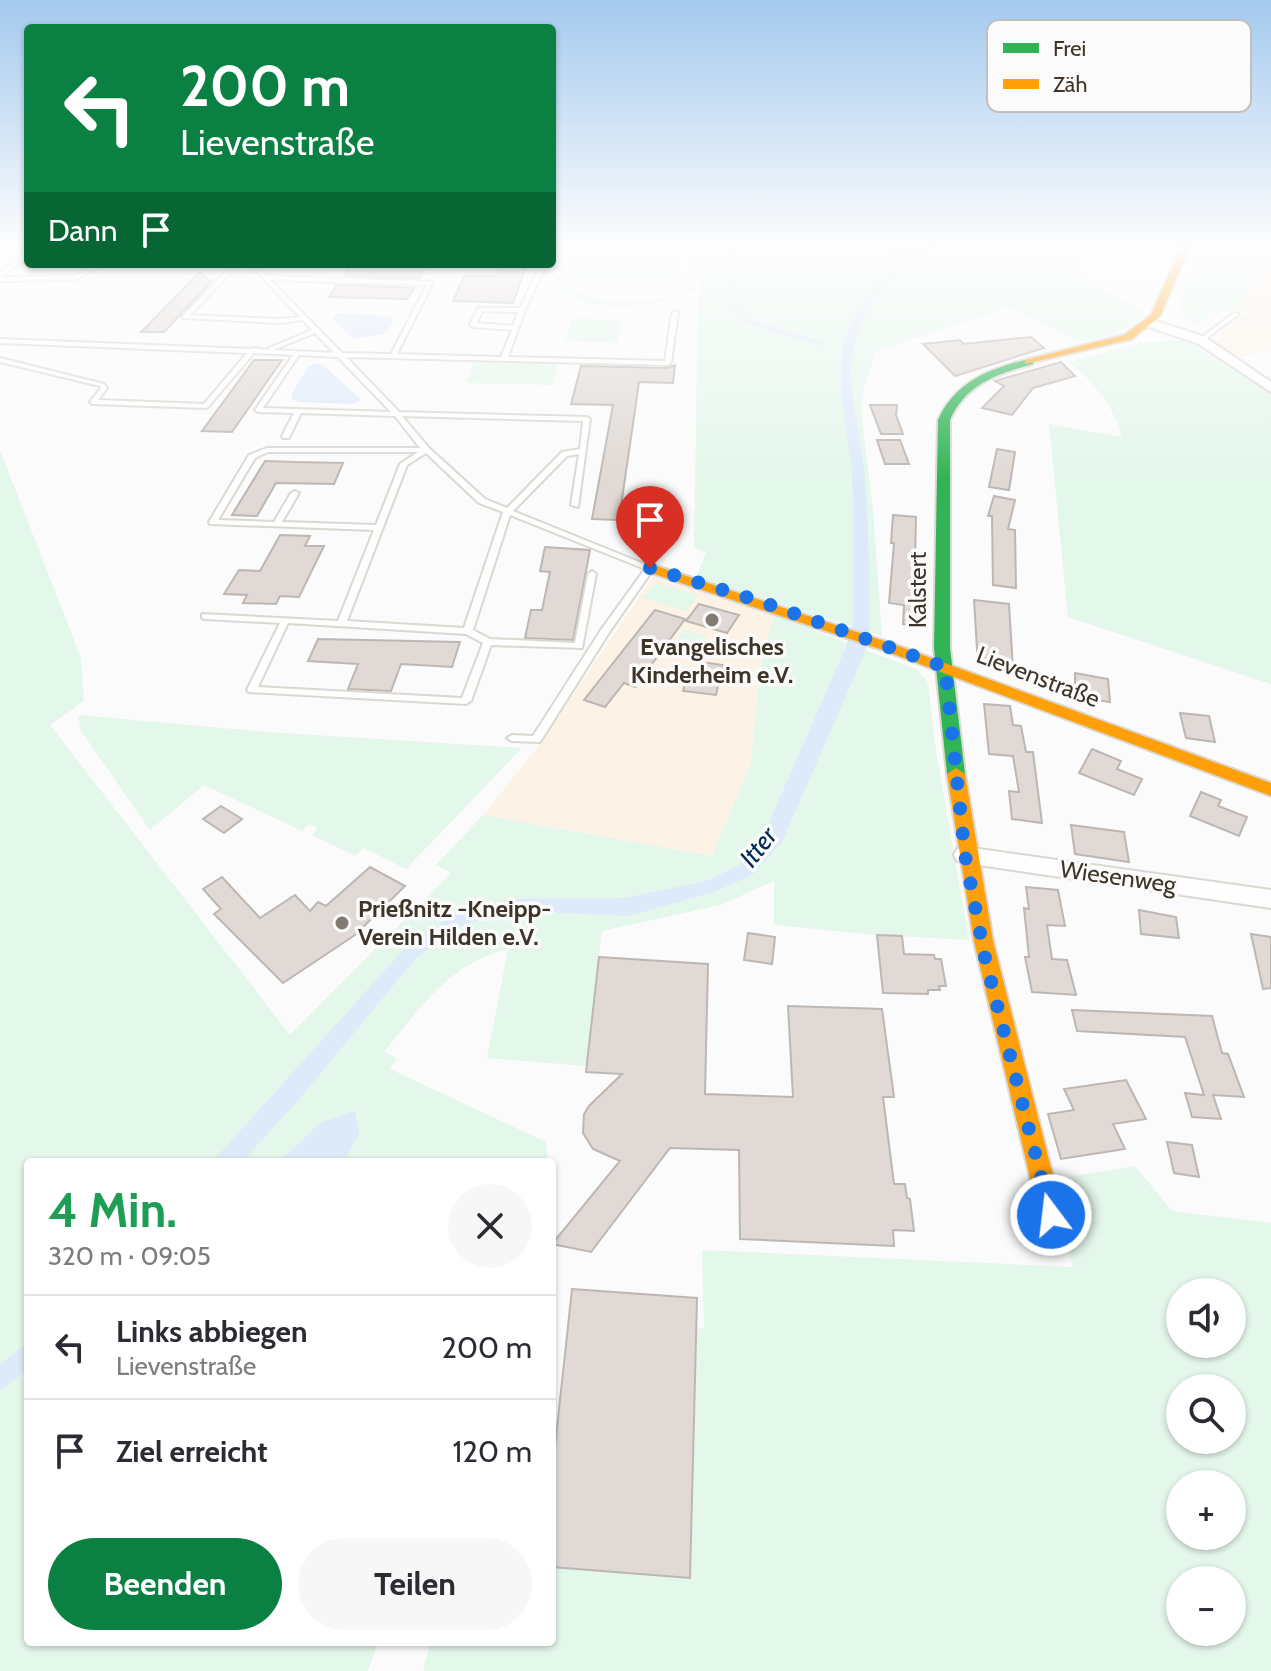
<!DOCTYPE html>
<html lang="de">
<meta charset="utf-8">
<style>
:root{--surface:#fff;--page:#f7f7f7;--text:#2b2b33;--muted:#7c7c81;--line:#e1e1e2;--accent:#0b8043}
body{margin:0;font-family:Cabin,sans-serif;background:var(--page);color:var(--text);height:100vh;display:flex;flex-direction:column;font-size:30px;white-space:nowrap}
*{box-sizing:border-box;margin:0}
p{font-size:26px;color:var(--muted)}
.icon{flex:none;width:44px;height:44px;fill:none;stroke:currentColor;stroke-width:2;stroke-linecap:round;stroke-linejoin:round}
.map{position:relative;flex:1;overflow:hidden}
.panel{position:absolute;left:24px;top:1158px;width:532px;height:488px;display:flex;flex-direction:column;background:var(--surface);border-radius:8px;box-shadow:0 2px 6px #0004}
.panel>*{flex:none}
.guide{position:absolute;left:24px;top:24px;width:532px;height:244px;border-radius:8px;box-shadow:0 2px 6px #0004;background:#0b8043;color:#fff;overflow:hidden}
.buttons{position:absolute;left:1166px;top:1278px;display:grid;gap:16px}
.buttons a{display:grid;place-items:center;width:80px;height:80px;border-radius:50%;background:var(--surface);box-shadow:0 2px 6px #0004;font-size:40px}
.pin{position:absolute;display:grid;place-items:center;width:68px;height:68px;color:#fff;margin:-82px -34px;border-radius:50% 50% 50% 0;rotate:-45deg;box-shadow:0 0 8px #0007}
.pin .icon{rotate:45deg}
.me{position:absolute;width:88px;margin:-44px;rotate:345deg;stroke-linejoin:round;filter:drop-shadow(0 0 6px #0008)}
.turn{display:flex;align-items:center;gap:28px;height:168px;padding:0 24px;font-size:36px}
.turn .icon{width:104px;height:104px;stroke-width:2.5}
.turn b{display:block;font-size:56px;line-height:68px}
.then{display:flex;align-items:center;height:76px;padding:0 24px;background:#0003;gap:16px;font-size:30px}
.round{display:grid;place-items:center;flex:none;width:84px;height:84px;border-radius:42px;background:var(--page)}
.summary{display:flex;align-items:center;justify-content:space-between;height:136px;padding:0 24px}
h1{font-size:48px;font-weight:800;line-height:60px;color:#1e9e55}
.primary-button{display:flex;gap:16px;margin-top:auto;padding:16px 24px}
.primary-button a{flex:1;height:92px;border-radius:48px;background:var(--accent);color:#fff;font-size:32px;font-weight:800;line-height:92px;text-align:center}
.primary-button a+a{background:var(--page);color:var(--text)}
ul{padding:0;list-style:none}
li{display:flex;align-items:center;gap:24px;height:104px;padding:0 24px;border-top:2px solid var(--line)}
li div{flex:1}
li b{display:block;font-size:30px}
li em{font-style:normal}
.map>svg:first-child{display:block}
.built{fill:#fcf2e6}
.green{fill:#e4f7eb;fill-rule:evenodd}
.water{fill:#deeafa}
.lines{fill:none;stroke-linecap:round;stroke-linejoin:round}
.stream{stroke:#deeafa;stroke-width:4}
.building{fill:#e0d9d5;stroke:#bdb7b3;stroke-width:2}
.lane-casing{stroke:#dbd7d1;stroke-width:4}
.street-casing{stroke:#dbd7d1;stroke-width:4}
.fast-casing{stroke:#dbd7d1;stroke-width:4}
.slow-casing{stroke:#dbd7d1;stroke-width:4}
.lane{fill:#fefefe;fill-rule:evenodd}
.street{fill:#fefefe;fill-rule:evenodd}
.fast{fill:#30b455;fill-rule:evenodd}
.slow{fill:#ff9f0a;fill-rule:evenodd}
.route{stroke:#1a73e8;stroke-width:14;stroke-dasharray:0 25.2}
.poi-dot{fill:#807a72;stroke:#fbfbfb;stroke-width:3}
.labels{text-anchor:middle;stroke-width:7;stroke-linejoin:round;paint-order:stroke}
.street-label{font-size:24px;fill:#3e3528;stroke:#fbfbfb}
.poi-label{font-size:24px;font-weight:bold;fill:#3e3528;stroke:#fbfbfb}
.water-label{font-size:26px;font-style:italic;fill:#002953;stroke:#fbfbfb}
.key{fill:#fbfbfb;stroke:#c2c0bc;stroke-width:2}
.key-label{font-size:22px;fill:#3e3528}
</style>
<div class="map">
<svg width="1271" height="1671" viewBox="0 0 1271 1671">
<rect width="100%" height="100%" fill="#fbfbfb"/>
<g class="built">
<path d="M1206 256 1271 269V350L1237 358 1216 343 1227 323 1234 318 1253 313 1241 307 1246 290 1263 272 1205 259Z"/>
<path d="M653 577 774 615 760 667 751 763 712 856 483 815 535 750Z"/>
</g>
<g class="green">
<path d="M565 246H573L563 277 567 287C589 303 670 312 685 283 690 274 688 256 689 246H700L695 292C681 291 668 301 653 303 626 308 568 311 555 280Z"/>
<path d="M578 246H683L678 287 566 284Z"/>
<path d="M704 246H1074L1079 274 1147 313C1130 331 1106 336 1082 342L1008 307 876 352 863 391 861 412 873 511 882 636 696 578 706 552 694 548 698 302Z"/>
<path d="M1201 246H1271V269L1206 256 1205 259 1264 272 1246 290 1241 306 1246 309 1234 312 1214 310 1197 327 1185 316 1179 299Z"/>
<path d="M572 318 622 320 617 343 565 341Z"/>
<path d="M1186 340 1271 394V684L1068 617 1049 424 1122 437C1115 408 1092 380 1069 362L1140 343Z"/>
<path d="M474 362 558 365 552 385 466 383Z"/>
<path d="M0 450 81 658 84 701 50 725 290 1035 451 873 436 865 483 815 712 856 751 763 760 667 774 615 918 670 928 683 936 751 969 940 877 935 774 925V881L720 905 602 931 586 1066 487 1058 508 949C451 962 419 1009 384 1052L397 1058 390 1069 546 1142 548 1162H28V1642H378L368 1671H0Z"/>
<path d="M656 583 698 595 686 611 643 598Z"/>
<path d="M684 630 707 636 698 656 665 658Z"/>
<path d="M78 715 267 732 522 748 406 869 364 848 355 856 312 835 318 828 309 824 302 831 204 785 150 830 81 731Z"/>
<path d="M1135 1166 1172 1211 1271 1223V1671H423L431 1642H552V1567L696 1329 704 1328 702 1250 1073 1267 1053 1193 1072 1191 1068 1177ZM1180 1292H1232V1344H1180ZM1180 1388H1232V1440H1180ZM1180 1484H1232V1536H1180ZM1180 1580H1232V1632H1180Z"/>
</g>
<g class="water">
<path d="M922 246H935C887 270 849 324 851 379 853 409 861 439 864 470 870 522 868 576 870 629L864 655 782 842 752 875 714 892 629 916 510 911 462 926 417 957 295 1104 242 1162H212L404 949 456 913 508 899 624 898 706 881 738 866 763 836 845 649 853 623V513L852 471 841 396 842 350 849 325 872 290 903 257Z"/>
<path d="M337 313 391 316 394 321 385 334 354 339 332 318Z"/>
<path d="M316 363 322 364 361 400 352 404 299 402 292 399V393L309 366Z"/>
<path d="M355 1111 359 1134 343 1162H279L320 1123Z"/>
<path d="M28 1342V1369L0 1391V1365Z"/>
</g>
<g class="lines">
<g class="stream">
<path d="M728 246 731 296"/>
<path d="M877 246 909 258"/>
<path d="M733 305 746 321 822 344"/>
</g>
</g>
<g class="building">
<path d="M352 264H364L426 266 419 278 344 276Z"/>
<path d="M501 264H527L513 303 453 301 464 276H496Z"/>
<path d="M200 272 211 282 164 332H141Z"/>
<path d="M337 285 414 288 407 299 329 297Z"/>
<path d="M1031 337 1044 348 955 376 923 344 960 340 964 344Z"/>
<path d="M254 360H282L232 432 202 431Z"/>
<path d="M1061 362 1075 376 1033 388 1012 415 982 408 1004 386 995 381Z"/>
<path d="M675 365 673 383 639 382 619 520 592 519 613 405 571 404 581 366 668 368Z"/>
<path d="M870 405H897L896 415 903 434H881Z"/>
<path d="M877 440H900L909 464H885Z"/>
<path d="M997 449 1015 452 1009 490 989 487Z"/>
<path d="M265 461 295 462 343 463 334 484 276 483 257 516 232 515Z"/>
<path d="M994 496 1015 500 1008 529 1015 530 1016 588 993 585 992 516H988Z"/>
<path d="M893 515 916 517 915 560 918 561 917 573 921 574 922 626 903 624 904 605 889 603 894 543H891Z"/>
<path d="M280 535 310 536 305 546H324L299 597 280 596 276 604 243 603 247 595 224 594 239 570 260 571Z"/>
<path d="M545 547 590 550 573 640 525 638 531 610H542L550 572 540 571Z"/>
<path d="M974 600 1009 604 1013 669 978 665Z"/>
<path d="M699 604 739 615 727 633 686 621Z"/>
<path d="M655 610 685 619 635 687 624 683 605 707 584 700Z"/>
<path d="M318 639 460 642 452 667 401 664 391 691 348 689 358 664 308 661Z"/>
<path d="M701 662 723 665 716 695 683 691 689 670 699 671Z"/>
<path d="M1075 673 1108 679 1110 702 1075 697Z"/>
<path d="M984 704 1010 706 1013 725 1021 726 1026 752H1033L1042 823 1012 819 1009 791 1019 792 1013 756 989 754Z"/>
<path d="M1180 713 1209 716 1215 742 1186 738Z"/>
<path d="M1092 749 1121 761 1117 769 1142 779 1134 795 1079 773Z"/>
<path d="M1201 792 1221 800 1218 806 1247 817 1239 836 1190 816Z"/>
<path d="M221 806 242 819 224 833 203 819Z"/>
<path d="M1071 825 1124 832 1129 862 1075 854Z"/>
<path d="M370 867 405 886 355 935 283 983 214 914 221 909 203 889 222 877 260 918 295 895 310 911 318 902 326 906Z"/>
<path d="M1026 887 1058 890 1065 926 1047 925 1052 959 1067 960 1076 995 1032 992 1025 957H1029L1024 908 1029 909Z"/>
<path d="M1139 910 1176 917 1179 938 1141 934Z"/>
<path d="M748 933 775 937 772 964 744 960Z"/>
<path d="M1251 934 1271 937V988L1263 989Z"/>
<path d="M877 935 902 936 904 954 934 955 935 959H941L946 986H939L940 990H928V994L883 993Z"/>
<path d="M599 957 708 964 705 1094 793 1097 788 1006 882 1009 894 1097H883L894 1184H905L907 1198 910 1199 914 1231 893 1230 894 1246 740 1239 739 1150 670 1148 591 1252 552 1244 620 1161 593 1149 583 1133 584 1114 589 1106 622 1074 586 1072Z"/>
<path d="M1072 1010 1212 1016 1222 1053 1228 1054 1244 1097 1213 1095 1221 1119 1192 1117 1185 1093 1204 1095 1185 1037 1077 1031Z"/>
<path d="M1126 1080 1146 1119 1113 1124 1125 1149 1061 1159 1048 1114 1074 1110 1064 1089Z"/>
<path d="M1167 1142 1192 1145 1199 1177 1174 1173Z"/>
<path d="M572 1289 697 1298 690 1578 552 1567V1474Z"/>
</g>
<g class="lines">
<g class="lane-casing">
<g id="lane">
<path d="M28 251V256L0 277V272Z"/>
<path d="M99 264H106L74 280 0 281V277L73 276Z"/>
<path d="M233 264H239L190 315 279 319 300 317 249 264H255L267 276 433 282 397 354 501 357 512 330 473 327 470 325 478 308H520L541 264H547L525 310 508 357 665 361 672 313 675 311 678 313 671 363 668 365 346 357 399 412 587 417 590 419 578 507 571 505 579 454 567 456 513 511 654 568 610 631 540 742 512 741 507 738 512 735 533 736 601 630 645 569 510 515 473 630 490 639 575 643 588 574 592 571 596 574 582 648 491 645 471 701 466 704 249 692 247 690 280 623 205 619 202 618V614L338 621 374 530 210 524 209 522 249 455 267 448H420L395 416 301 413 289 438H283L282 436 294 413 258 412 255 410 293 355 254 353 208 407 206 408 93 404 90 402 101 388 100 386 0 362V358L104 384 107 388 98 400 204 404 247 353 0 343V339L250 349 253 348 269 350V348L312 330 303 320 279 323 183 318V316ZM270 280 427 285 391 354 342 353ZM482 311 518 312 513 326 477 323ZM315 333 334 353 273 350ZM299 355 338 357 391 412 263 408ZM402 416 583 421 580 449 562 452 507 508 485 499 429 448ZM268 452H418L400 464 376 525 282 522 299 493 295 491 291 493 274 522 218 520 255 458ZM426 453 479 503 503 512 464 628 347 621 407 465ZM288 623 466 634 483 643 462 698 258 687Z"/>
<path d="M1234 313 1239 314 1203 341H1199V339Z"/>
</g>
</g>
<g class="street-casing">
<g id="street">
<path d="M1150 319 1205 337 1271 382V392L1197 343 1146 326V320Z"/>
<path d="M965 847 1271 890V908L965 863 957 861 954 855 957 849Z"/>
</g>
</g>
<g class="fast-casing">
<path id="fast" d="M1029 359 1033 360V364C997 374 966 384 950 420V648L965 774 956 780 947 774 934 648 938 420C956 381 989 369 1029 359Z"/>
</g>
<g class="slow-casing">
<g id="slow">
<path d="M1182 246H1190L1160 316 1132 339 1025 364V360L1124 335 1151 315Z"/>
<path d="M650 564 890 643 1271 783V796L880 649 645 571V565Z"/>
<path d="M956 768 965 774 993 941 1063 1215 1059 1223 1051 1227 1043 1223 1039 1215 974 941 947 774Z"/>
</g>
</g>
<use href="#lane" class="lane"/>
<use href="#street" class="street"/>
<use href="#fast" class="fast"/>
<use href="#slow" class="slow"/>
</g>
<linearGradient id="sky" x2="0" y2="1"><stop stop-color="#a4caef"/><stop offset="0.51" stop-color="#fdfdfd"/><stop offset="1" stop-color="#fdfdfd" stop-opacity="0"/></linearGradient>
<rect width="1271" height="480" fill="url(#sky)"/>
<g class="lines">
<path class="route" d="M650 568 756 600 945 667 965 855 985 958 1051 1215"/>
</g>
<g class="poi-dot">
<circle cx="712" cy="620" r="8"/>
<circle cx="342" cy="923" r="8"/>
</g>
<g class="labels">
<g class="street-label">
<text transform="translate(918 590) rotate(-90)" y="8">Kalstert</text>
<text transform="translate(1038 677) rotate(21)" y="8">Lievenstraße</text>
<text transform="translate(1118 877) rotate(8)" y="8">Wiesenweg</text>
</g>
<g class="poi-label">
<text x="712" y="655">Evangelisches<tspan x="712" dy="28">Kinderheim e.V.</tspan></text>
<text x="358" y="917" text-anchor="start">Prießnitz -Kneipp-<tspan x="358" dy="28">Verein Hilden e.V.</tspan></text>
</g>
<g class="water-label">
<text transform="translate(758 847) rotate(-52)" y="9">Itter</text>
</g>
</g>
<rect x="987" y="20" width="264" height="92" rx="12" class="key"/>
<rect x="1003" y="43" width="36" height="10" fill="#30b455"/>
<rect x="1003" y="79" width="36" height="10" fill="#ff9f0a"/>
<g class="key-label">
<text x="1053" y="56">Frei</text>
<text x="1053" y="92">Zäh</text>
</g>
</svg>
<div class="buttons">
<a><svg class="icon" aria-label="sound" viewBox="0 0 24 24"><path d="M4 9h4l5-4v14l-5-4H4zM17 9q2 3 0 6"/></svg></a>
<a><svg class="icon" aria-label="search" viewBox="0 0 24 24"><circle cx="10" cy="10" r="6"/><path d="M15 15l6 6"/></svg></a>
<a>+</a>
<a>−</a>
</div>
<div class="pin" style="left:650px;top:568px;background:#d93025"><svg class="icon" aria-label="arrive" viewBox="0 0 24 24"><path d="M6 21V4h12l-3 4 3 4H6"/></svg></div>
<svg class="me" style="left:1051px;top:1215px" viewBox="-20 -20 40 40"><circle r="17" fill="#1a73e8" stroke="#fff" stroke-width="3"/><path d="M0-11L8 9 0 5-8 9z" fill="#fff"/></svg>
<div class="guide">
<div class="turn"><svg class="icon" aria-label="left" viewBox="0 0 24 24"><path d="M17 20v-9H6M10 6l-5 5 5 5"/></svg><div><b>200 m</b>Lievenstraße</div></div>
<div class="then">Dann<svg class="icon" aria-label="arrive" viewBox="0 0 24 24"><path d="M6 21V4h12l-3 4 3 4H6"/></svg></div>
</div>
<section class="panel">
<div class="summary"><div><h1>4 Min.</h1><p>320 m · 09:05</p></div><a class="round"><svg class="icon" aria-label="close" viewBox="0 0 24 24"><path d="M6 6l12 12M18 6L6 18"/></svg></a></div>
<ul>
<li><svg class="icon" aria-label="left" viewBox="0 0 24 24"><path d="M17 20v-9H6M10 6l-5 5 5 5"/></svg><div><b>Links abbiegen</b><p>Lievenstraße</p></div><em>200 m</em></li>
<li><svg class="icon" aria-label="arrive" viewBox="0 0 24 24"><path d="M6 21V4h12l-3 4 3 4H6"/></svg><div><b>Ziel erreicht</b></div><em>120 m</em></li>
</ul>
<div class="primary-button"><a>Beenden</a><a>Teilen</a></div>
</section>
</div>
